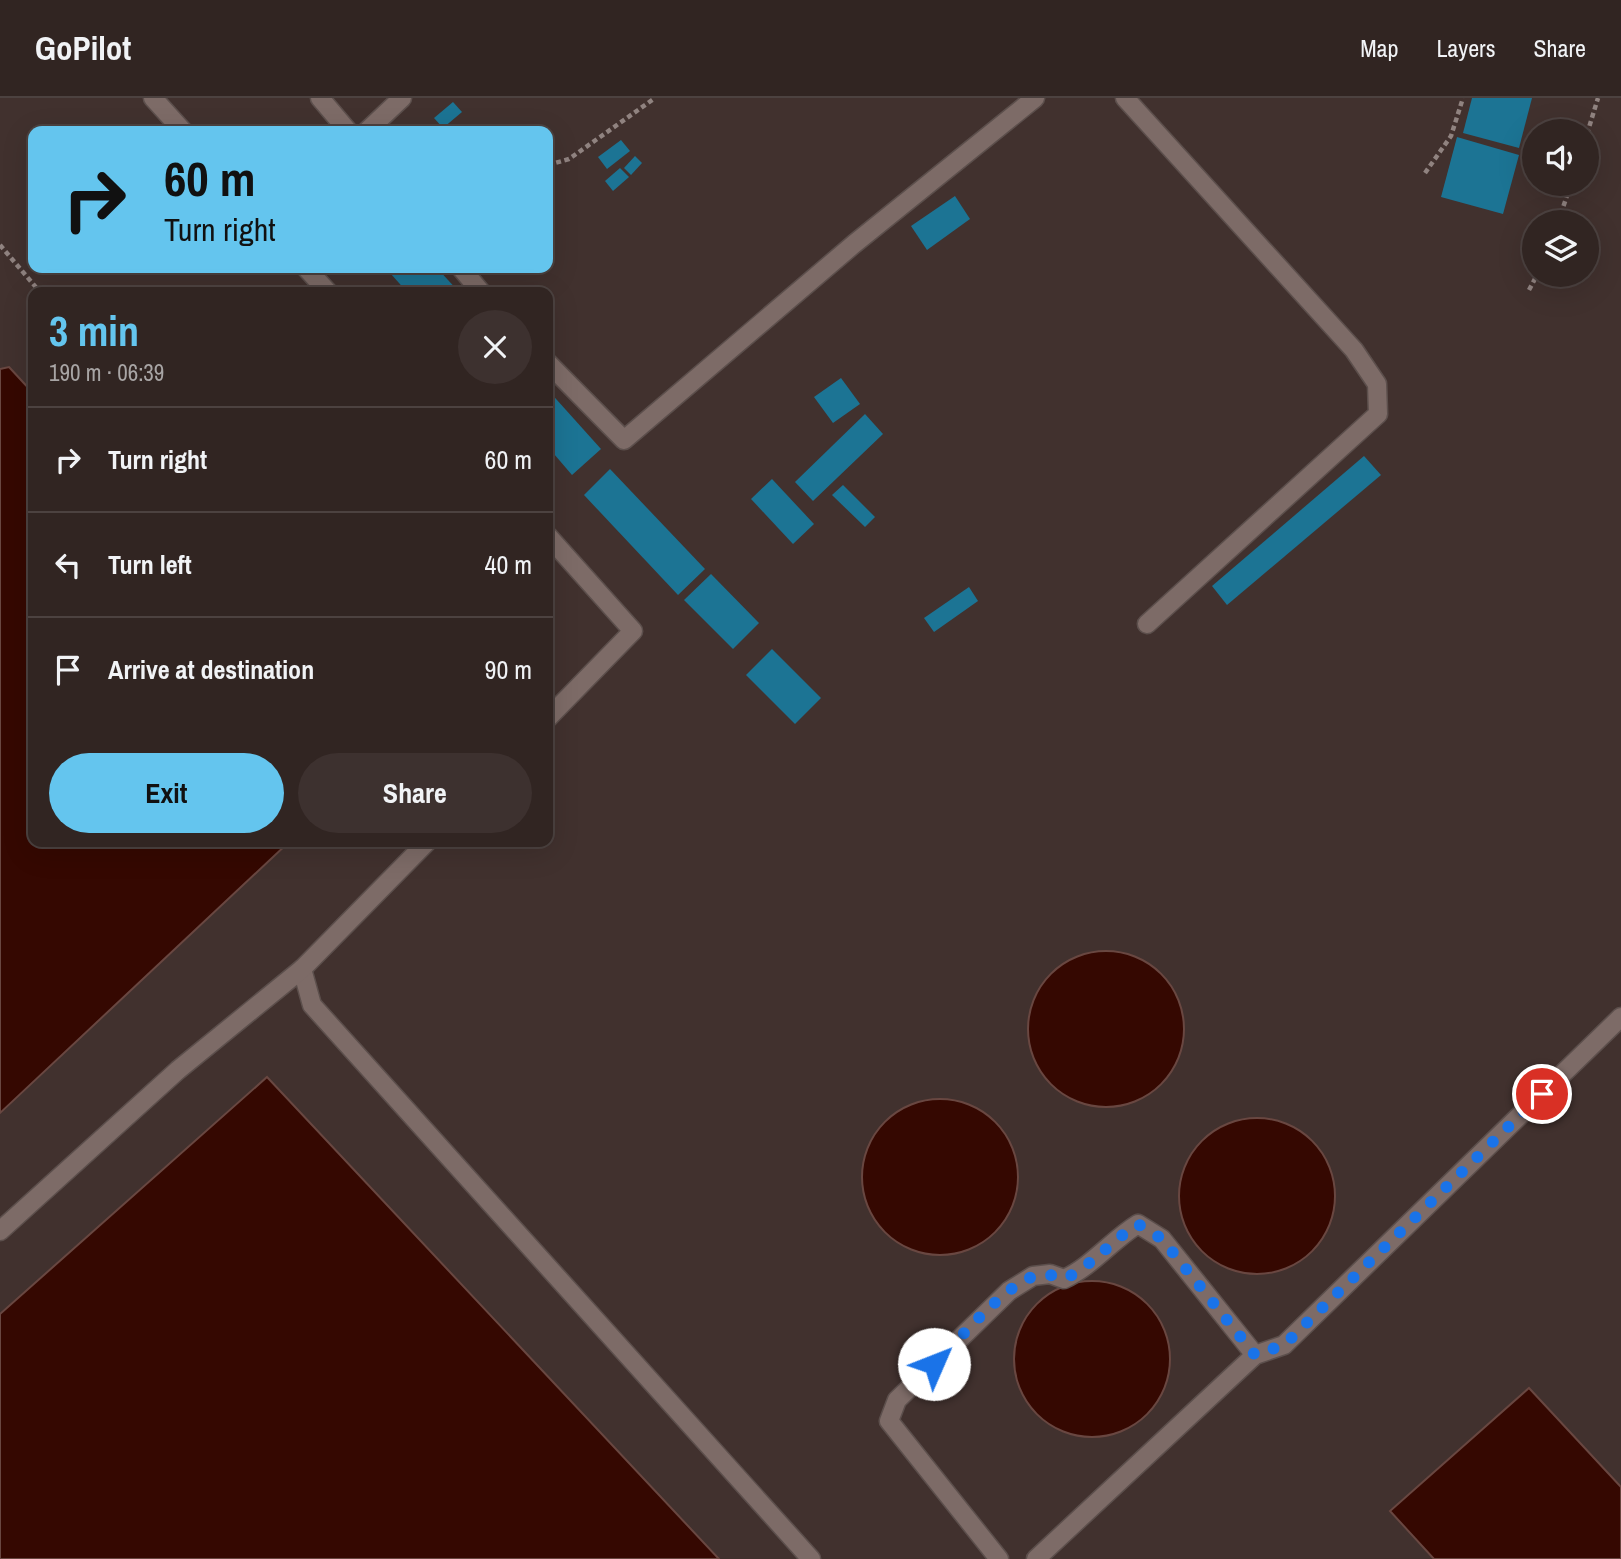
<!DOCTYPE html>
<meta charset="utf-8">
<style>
:root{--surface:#312522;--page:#3d312f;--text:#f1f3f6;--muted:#a8a5a5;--line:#4c4240;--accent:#64c5ee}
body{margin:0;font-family:"Archivo Narrow",sans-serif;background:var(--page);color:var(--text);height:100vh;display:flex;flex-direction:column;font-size:26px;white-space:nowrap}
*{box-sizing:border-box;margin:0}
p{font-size:23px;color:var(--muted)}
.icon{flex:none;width:38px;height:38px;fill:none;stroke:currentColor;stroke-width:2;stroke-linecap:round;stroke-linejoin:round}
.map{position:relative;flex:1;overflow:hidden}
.details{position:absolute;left:28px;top:189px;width:525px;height:560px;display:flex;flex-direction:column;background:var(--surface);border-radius:14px;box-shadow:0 7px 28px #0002,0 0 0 2px var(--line)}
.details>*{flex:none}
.hud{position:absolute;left:28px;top:28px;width:525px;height:147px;border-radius:14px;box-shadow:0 7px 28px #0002,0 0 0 2px var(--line);background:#64c5ee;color:#111;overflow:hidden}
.tools{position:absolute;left:1522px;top:21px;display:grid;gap:14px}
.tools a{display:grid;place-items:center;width:77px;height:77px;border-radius:50%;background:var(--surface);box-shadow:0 7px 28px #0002,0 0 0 2px var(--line);font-size:35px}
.pin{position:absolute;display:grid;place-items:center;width:60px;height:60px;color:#fff;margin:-30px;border:4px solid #fff;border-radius:50%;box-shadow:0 2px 7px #0007}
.me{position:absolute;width:77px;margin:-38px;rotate:46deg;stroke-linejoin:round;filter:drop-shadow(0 0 5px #0008)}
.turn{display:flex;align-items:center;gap:24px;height:147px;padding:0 21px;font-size:32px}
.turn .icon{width:91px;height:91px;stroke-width:2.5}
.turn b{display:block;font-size:49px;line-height:60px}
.round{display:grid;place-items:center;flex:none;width:74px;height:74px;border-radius:37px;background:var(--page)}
.head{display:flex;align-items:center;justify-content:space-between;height:119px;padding:0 21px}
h1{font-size:42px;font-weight:700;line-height:52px;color:var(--accent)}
.primary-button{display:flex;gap:14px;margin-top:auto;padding:14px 21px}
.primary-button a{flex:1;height:80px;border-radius:42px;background:var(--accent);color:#111;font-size:28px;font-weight:700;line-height:80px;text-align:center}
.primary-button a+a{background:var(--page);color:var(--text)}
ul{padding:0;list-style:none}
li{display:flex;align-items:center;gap:21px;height:105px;padding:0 21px;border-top:2px solid var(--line)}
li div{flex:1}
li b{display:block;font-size:26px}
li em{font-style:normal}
header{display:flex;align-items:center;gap:42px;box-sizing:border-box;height:98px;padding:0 35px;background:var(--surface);border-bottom:2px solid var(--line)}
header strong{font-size:33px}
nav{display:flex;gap:38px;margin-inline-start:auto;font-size:24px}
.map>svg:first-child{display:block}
.water{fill:#350801;stroke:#694741;stroke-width:2}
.building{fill:#1c7494}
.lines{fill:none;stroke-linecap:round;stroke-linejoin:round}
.minor-casing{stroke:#5c4f4c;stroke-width:21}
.path{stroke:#908380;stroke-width:4.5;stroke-dasharray:5 3.5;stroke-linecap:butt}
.minor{stroke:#7d6b67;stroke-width:18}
.route{stroke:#1a73e8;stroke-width:12;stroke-dasharray:0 21.6}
</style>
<header>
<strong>GoPilot</strong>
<nav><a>Map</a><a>Layers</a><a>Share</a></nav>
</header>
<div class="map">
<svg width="1621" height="1461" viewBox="0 0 1621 1461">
<rect width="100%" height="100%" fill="#41312e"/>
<g class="water">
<path d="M9 269 33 295V744H289L0 1015V271Z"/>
<circle cx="1106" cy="931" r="78"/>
<path d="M267 979 719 1461H0V1216Z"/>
<circle cx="940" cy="1079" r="78"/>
<circle cx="1257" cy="1098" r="78"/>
<circle cx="1092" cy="1261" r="78"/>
<path d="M1529 1290 1621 1389V1461H1434L1390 1413Z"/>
</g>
<g class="building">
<path d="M1472 0H1532L1519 50 1463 35Z"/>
<path d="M453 4 462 14 443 30 434 20Z"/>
<path d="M1457 39 1519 57 1503 116 1441 99Z"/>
<path d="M621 42 630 53 607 71 598 59Z"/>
<path d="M635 58 642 65 631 77 624 70Z"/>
<path d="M620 70 629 79 613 93 605 83Z"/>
<path d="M955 98 970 121 927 152 911 128Z"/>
<path d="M397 170H437L459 194H407L391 176Z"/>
<path d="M841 280 860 306 833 325 814 299Z"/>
<path d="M548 292 601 351 572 377 548 349Z"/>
<path d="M865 316 883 336 813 403 795 384Z"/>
<path d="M1364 358 1381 377 1227 507 1212 488Z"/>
<path d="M610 371 705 471 678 497 584 397Z"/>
<path d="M772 381 814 426 793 446 751 401Z"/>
<path d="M843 387 875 419 865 429 832 397Z"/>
<path d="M711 476 759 525 733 551 684 502Z"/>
<path d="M969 489 978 503 934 534 924 520Z"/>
<path d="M772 551 821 600 795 626 746 577Z"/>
</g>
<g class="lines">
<g class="minor-casing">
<g id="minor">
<path d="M153 0 183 33"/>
<path d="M320 0 348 33"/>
<path d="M1125 0 1354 252 1377 286 1378 316 1147 526"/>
<path d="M367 33 402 0"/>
<path d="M306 170 328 194"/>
<path d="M461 170 481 194"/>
<path d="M548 265 624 342 854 146 1035 0"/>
<path d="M548 438 633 533 548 620"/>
<path d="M302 871 312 907 811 1461"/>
<path d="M0 1133 178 972 302 871 427 744"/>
<path d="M999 1461 889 1323 897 1302 1009 1193 1033 1178 1050 1176 1064 1181C1092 1168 1112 1142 1138 1126L1162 1141 1255 1257"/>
<path d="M1036 1461 1255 1257 1284 1247 1621 919"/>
</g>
</g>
<g class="path">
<path d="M1587 36 1598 0"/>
<path d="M548 67 569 61 655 0"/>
<path d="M1425 75 1451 38 1463 0"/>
<path d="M1558 124 1571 86"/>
<path d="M0 147 40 194"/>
<path d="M1529 192 1537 177"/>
</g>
<use href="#minor" class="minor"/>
</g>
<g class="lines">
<path class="route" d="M934 1266C959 1242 1002 1190 1032 1179 1043 1175 1054 1177 1064 1181 1092 1168 1112 1142 1138 1126L1162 1141 1255 1257 1284 1247 1542 996"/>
</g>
</svg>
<div class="tools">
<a><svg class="icon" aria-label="sound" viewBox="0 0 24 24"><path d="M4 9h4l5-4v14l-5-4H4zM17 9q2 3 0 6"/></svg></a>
<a><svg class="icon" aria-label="layers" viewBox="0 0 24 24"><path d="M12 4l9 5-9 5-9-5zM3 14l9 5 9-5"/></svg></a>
</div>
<div class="pin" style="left:1542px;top:996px;background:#d93025"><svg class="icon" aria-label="arrive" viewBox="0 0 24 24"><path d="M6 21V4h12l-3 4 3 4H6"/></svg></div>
<svg class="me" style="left:934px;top:1266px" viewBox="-20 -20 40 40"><circle r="19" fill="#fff"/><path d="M0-13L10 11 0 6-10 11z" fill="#1a73e8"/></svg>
<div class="hud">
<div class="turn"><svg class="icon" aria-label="right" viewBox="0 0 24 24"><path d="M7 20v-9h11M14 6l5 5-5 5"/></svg><div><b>60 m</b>Turn right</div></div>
</div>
<section class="details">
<div class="head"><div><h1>3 min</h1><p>190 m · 06:39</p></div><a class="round"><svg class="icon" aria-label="close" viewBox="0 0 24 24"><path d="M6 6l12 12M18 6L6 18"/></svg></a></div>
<ul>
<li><svg class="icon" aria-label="right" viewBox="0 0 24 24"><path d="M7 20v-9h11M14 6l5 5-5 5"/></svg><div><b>Turn right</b></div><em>60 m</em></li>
<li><svg class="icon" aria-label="left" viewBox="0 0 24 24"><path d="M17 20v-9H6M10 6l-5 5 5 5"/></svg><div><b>Turn left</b></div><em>40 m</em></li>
<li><svg class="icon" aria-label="arrive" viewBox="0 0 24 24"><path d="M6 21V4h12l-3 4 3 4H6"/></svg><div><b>Arrive at destination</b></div><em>90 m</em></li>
</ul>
<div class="primary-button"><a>Exit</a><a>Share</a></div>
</section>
</div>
